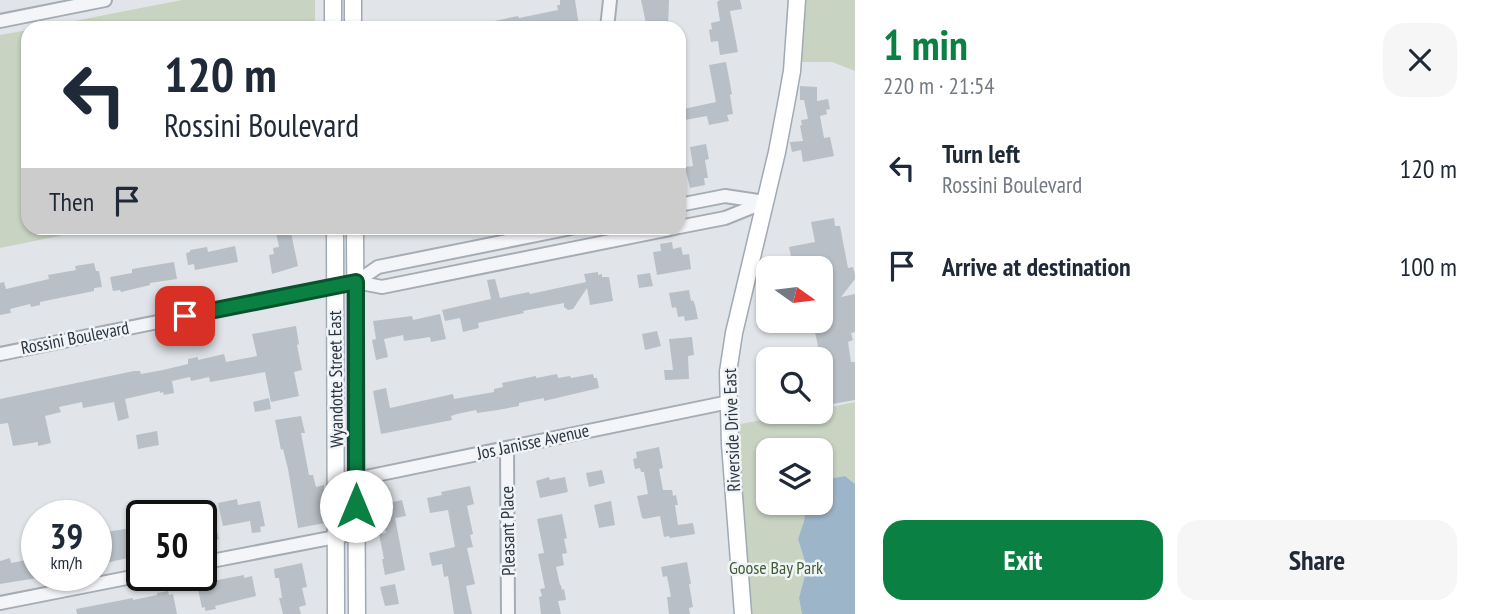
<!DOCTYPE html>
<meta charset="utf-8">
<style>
:root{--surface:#fff;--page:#f6f6f7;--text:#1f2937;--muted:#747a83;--accent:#0b8043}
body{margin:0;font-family:"PT Sans Narrow",sans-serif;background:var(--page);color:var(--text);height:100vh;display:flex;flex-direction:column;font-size:26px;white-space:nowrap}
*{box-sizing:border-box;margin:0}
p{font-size:23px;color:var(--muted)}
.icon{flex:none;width:38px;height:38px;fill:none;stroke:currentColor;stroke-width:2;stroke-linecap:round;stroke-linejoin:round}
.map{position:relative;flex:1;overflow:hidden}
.sheet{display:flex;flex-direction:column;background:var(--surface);width:630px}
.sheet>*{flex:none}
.banner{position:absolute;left:21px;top:21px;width:665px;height:214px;border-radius:21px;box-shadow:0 2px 5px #0004;background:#fff;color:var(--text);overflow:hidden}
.needle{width:46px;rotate:104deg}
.fabs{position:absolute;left:756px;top:256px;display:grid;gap:14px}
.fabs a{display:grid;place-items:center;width:77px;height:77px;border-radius:14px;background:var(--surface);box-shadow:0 2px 5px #0004;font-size:35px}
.speed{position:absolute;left:21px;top:500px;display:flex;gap:14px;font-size:35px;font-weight:700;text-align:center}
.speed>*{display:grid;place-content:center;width:91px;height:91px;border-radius:50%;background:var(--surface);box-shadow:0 2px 5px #0004;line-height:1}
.speed small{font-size:18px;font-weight:400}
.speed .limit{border:4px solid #111;border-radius:10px;background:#fff;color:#111}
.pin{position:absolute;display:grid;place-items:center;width:60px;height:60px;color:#fff;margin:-30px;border-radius:14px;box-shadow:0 4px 10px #0006}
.me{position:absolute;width:77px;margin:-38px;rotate:0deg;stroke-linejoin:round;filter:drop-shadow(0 0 5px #0008)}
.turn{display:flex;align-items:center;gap:24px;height:147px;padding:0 28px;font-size:32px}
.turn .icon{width:91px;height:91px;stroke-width:2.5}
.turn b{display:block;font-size:49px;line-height:60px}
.then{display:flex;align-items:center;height:66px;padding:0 28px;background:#0003;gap:14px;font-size:26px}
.round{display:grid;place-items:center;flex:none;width:74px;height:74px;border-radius:21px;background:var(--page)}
.head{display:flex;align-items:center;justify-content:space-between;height:119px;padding:0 28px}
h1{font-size:42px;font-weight:700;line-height:52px;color:var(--accent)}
.primary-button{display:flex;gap:14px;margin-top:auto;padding:14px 28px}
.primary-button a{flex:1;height:80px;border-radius:21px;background:var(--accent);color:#fff;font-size:28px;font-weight:700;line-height:80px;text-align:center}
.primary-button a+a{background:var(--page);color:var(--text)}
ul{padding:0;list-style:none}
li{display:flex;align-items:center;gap:21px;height:98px;padding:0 28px}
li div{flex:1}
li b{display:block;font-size:26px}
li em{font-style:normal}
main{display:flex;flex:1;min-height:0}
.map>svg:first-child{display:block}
.green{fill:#c8d3c2}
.water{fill:#9db5c9}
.building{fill:#b8bfc6}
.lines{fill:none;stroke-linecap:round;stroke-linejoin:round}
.minor-casing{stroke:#a6acb3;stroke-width:16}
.major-casing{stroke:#a0aab5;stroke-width:19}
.minor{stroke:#f4f5f8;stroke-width:12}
.major{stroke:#fff;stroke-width:16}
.route-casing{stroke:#07532c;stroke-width:18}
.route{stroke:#0b8043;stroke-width:12}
.labels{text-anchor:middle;stroke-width:5;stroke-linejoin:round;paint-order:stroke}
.street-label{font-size:18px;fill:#2a3441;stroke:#f1f4f7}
.park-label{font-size:18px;fill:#415c37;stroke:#f1f4f7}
</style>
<main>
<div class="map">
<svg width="855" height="614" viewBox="0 0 855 614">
<rect width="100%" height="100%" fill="#e1e5e9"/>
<g class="green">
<path d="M182 0H315V28H38Z"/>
<path d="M801 0H855V71L832 62H799Z"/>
<path d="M28 30V228H98L0 248V35Z"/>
<path d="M855 402V484L845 476 827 479 821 484V450H768V502H807L804 521 798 539 807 568 799 598 802 614H751L736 425 807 411H821V409Z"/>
</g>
<path class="water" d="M845 476 855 484V614H802L799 598 807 568 798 539 804 521 807 502H821V484L827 479Z"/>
<g class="building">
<path d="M560 0H575L579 26 567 28H480V24L518 16 519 18 558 10 557 5H560Z"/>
<path d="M641 0H669L668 28H647Z"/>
<path d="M720 0H740L742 9 730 11 738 52 720 55 718 41 711 42 709 30 712 29 711 23 720 21 717 2Z"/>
<path d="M726 62 732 94 730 95 733 114 727 115 729 121 709 125 707 116 679 121V110L716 102 709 65Z"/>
<path d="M800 86 817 87V101L828 99 830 109 826 110 827 114 820 116 824 138 830 137 834 156 803 162 801 150 792 152 790 142 803 141 800 126 802 125 801 120 808 119 804 100H800Z"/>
<path d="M706 144 709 159 705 160 708 178H704L705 185 690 188 685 167 693 166 690 147Z"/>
<path d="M834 218 835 226H840L848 268 853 267 855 275V279L841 297 855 294V332L851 333 853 340 848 342 851 362H855V400L821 406V392L824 391 821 375V359L814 328 818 327 817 320H821V268H818L816 257 792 261 789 247 815 242 811 222Z"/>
<path d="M275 228H290L298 266 272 274 269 255 274 254 273 248 279 247Z"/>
<path d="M672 242 673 249 681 247 683 255 689 254 691 269 657 275 653 252 661 251 660 244Z"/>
<path d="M235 246 238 262 195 270 194 264 188 265 186 253 190 252V250L207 247 208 252Z"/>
<path d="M174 262 177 279 150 283V285L121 292 120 290 113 291 110 277 132 273V269Z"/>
<path d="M94 263 96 271H99L102 287 94 288V291L40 302V305L31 307 30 304 10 309 11 313 0 315V283L4 282 6 289 49 279 48 275 76 270 75 266Z"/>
<path d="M598 272V275L602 274V277H609L613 301 590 305 587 288 573 309 568 310 564 307V303L523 311 524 313 478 323 479 328 463 332 460 318 445 321 442 310 491 299 487 280 495 279 500 298 529 292 530 294 586 282 584 274Z"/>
<path d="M650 273 653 286 639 288 637 275Z"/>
<path d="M689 290 691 301 693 300 695 305 698 319 685 321 684 316 678 317 676 307 672 308 669 293Z"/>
<path d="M440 314 446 339 431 342 430 337 404 341 403 335 384 339 388 357 376 360 372 340 376 339 373 321 412 316 413 320Z"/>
<path d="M296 326 299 344 297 345 302 370 294 372 299 396 271 402 265 372 210 382 209 377 191 381 190 377 172 381 174 393 164 395 163 392 160 393V391L125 399 129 418 118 421 114 402 83 408 82 402 59 407 61 412 45 416 51 443 38 446V442L13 446 8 423 0 424V399L134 371H140L141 374 163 370 188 364V359L198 357V360L224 354 226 362 257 356 252 334Z"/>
<path d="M657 331 661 346 645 350 642 334Z"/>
<path d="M692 337 694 355 688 356 689 379 665 380 664 370H673L669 339Z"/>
<path d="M557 374 558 378 570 376 571 378 593 374 594 378H597L599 388 544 401V398L519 403V406L498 410 477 413 476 410 457 414 451 416 452 420 381 434 373 391 386 388 390 408 453 394 454 399 494 392V389L503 387 502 383 536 376V378Z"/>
<path d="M269 398 271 409 255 412 253 402Z"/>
<path d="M301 416 305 433H301L309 475H313L316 487 324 485 325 523 298 528 288 469 283 449 281 450 275 420Z"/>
<path d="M157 431 159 445 138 449 136 435Z"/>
<path d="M659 447 663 468 659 469 663 490H672L673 496 676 495 678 505H675L678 525 693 523 695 534 670 538 669 536 664 537 660 516 644 519 643 518H642L637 496 648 494 644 472H641L640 468 635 469 633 459 637 458 636 452Z"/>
<path d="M602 470 605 483 589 487 586 473Z"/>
<path d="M549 477 550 480 565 477 568 492 540 498 536 481Z"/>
<path d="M470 486 474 504 467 506 473 534 470 535 473 547 467 548 475 584 466 586 472 614H454L448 576 444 577 442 564 432 566 429 553 455 547 448 510 430 513 427 498 442 495 441 492Z"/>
<path d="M237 499 238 505 260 501 265 526 260 527 261 532 252 533 250 521 223 526 218 503Z"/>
<path d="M402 500 406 516 395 518 405 570 385 575 382 559H384L379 534 386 533 380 505Z"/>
<path d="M611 501 615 525 599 528 594 505Z"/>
<path d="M562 514 567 538 564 539 567 553 562 554 564 565 556 567 560 585H561L562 590 564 589 566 600 558 601 561 614H541L539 597 542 596 540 589 545 588 538 554 544 553 537 519Z"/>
<path d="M215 523 219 539 214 541V544L204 546 201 527Z"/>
<path d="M138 527 142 555 96 565V537L102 536 106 532Z"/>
<path d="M10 558 11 563 37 558V578L0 584V561Z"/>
<path d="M687 562 691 584H689L693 607 689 608 690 614H669L667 597H671L667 576 663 577 661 567Z"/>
<path d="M302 563 307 587 302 588 306 605 299 607 301 614H283L279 598H282L279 578H275L274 569Z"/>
<path d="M244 575V578L252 576 256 596 215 606 216 609 205 611V607L202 608 197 584Z"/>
<path d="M395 584 399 604 385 606 380 587Z"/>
<path d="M168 591 169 595 173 594 177 614H77L76 609 133 598V600L157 595V593Z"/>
</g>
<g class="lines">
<g class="minor-casing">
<g id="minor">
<path d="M0 21 105 0"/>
<path d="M607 28 610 0"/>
<path d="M679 205 725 196 765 202"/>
<path d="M679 227 725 218 765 202"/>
<path d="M356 282 378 267 571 228"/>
<path d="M0 354 335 286 356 282 382 287 675 228"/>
<path d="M507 448 508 614"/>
<path d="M337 483 729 402"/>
<path d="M201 563 356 533"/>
<path d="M0 603 142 575"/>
</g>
</g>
<g class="major-casing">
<g id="major">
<path d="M333 0V28"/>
<path d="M353 28V0"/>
<path d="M335 228 336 614"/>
<path d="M355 228 357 614"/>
<path d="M743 614 730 444 728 372 734 333 777 152 787 99 792 71 797 0"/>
</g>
</g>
<use href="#minor" class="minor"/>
<use href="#major" class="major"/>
</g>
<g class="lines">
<g class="route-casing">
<path id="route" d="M185 316 356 282V506"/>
</g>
<use href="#route" class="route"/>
</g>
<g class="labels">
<g class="street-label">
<text transform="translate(75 338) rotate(-11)" y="6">Rossini Boulevard</text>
<text transform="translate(336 379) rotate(-91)" y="6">Wyandotte Street East</text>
<text transform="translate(732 430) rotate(-92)" y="6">Riverside Drive East</text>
<text transform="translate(533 442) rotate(-12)" y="6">Jos Janisse Avenue</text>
<text transform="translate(508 531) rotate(-91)" y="6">Pleasant Place</text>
</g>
<g class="park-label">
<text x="776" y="574">Goose Bay Park</text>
</g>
</g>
</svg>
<div class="fabs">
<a><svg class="needle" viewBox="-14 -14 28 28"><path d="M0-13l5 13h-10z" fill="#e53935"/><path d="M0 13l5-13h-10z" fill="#747a83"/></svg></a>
<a><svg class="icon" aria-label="search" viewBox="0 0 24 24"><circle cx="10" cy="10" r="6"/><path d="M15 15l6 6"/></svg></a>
<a><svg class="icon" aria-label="layers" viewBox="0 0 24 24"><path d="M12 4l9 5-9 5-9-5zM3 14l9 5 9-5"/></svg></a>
</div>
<div class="speed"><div>39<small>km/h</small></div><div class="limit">50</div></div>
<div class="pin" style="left:185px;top:316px;background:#d93025"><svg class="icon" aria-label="arrive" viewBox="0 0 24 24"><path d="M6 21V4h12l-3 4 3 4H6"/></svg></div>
<svg class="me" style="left:356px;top:506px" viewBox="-20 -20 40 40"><circle r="19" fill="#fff"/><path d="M0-13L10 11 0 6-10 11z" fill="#0b8043"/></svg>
<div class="banner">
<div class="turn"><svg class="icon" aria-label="left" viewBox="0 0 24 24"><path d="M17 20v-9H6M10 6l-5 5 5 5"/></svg><div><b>120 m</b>Rossini Boulevard</div></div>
<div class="then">Then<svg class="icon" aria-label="arrive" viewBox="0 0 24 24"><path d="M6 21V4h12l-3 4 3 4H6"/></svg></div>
</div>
</div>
<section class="sheet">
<div class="head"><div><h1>1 min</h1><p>220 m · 21:54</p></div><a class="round"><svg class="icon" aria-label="close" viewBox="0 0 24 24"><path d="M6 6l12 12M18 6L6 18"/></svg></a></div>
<ul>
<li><svg class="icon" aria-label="left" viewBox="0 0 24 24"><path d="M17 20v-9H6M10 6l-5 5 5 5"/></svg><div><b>Turn left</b><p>Rossini Boulevard</p></div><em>120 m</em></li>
<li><svg class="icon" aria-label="arrive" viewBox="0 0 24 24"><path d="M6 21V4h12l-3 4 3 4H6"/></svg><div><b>Arrive at destination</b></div><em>100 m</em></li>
</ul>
<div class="primary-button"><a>Exit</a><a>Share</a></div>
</section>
</main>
